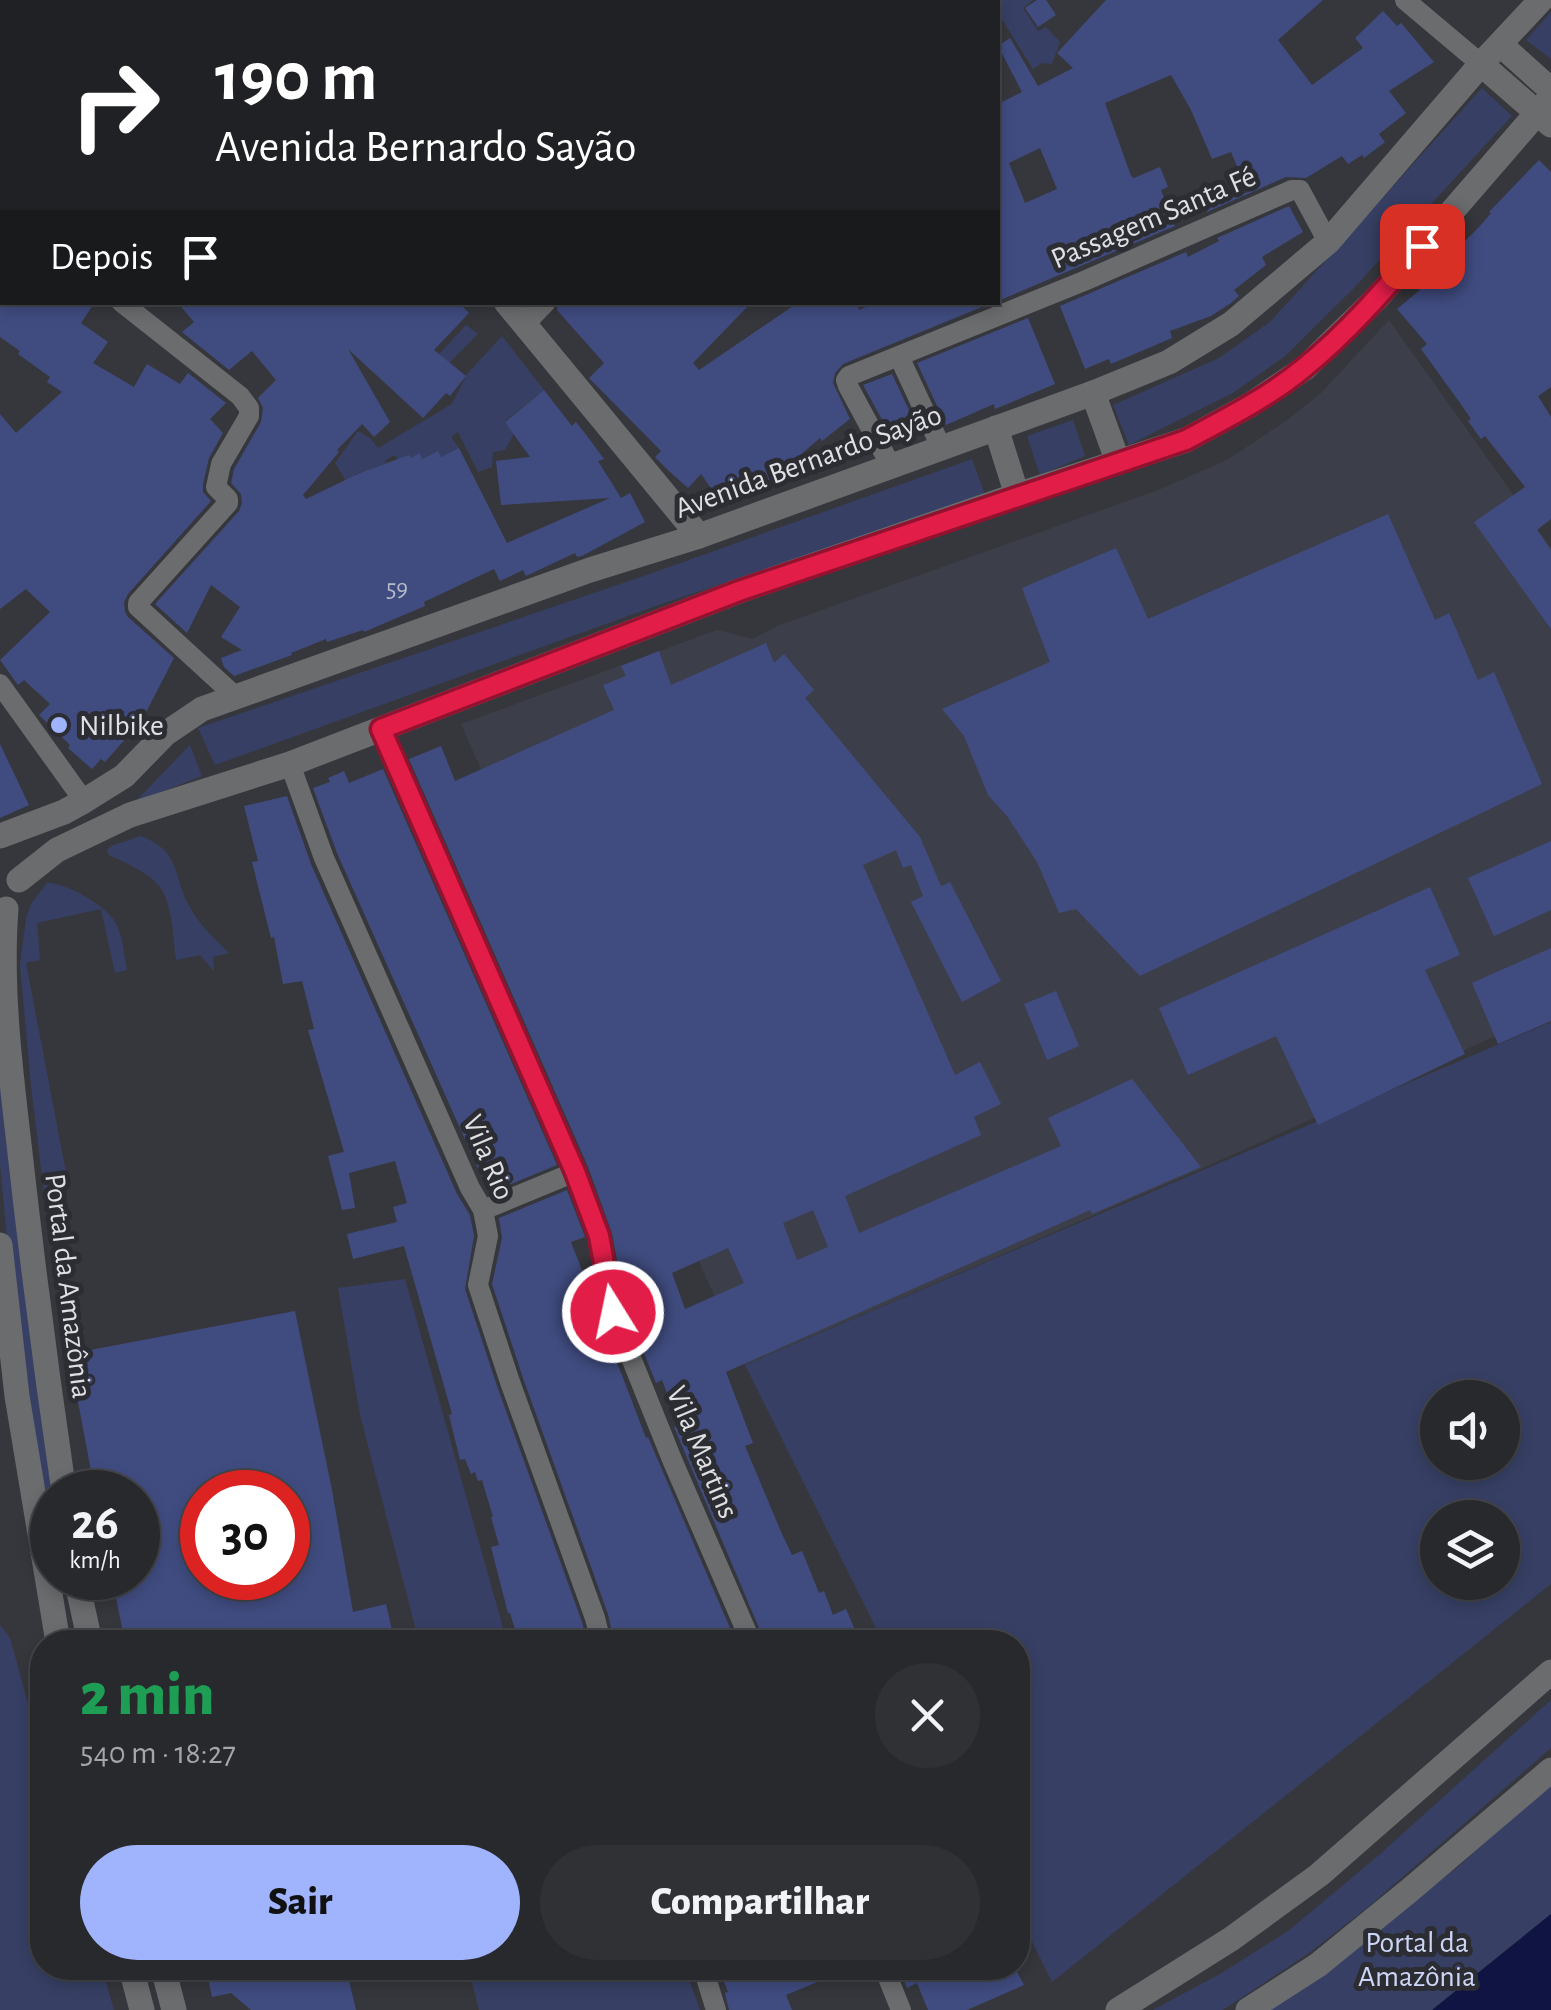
<!DOCTYPE html>
<html lang="pt">
<meta charset="utf-8">
<style>
:root{--surface:#28292d;--page:#303135;--text:#f1f3f6;--muted:#a5a6aa;--line:#444549;--accent:#a0b3fd}
body{margin:0;font-family:"Alegreya Sans",sans-serif;background:var(--page);color:var(--text);height:100vh;display:flex;flex-direction:column;font-size:38px;white-space:nowrap}
*{box-sizing:border-box;margin:0}
p{font-size:32px;color:var(--muted)}
.icon{flex:none;width:55px;height:55px;fill:none;stroke:currentColor;stroke-width:2;stroke-linecap:round;stroke-linejoin:round}
.map{position:relative;flex:1;overflow:hidden}
.side{position:absolute;left:30px;top:1630px;width:1000px;height:350px;display:flex;flex-direction:column;background:var(--surface);border-radius:40px;box-shadow:0 5px 15px #0003,0 0 0 2px var(--line)}
.side>*{flex:none}
.hud{position:absolute;left:0px;top:0px;width:1000px;height:305px;box-shadow:0 5px 15px #0003,0 0 0 2px var(--line);background:#202124;color:#fff;overflow:hidden}
.tools{position:absolute;left:1420px;top:1380px;display:grid;gap:20px}
.tools a{display:grid;place-items:center;width:100px;height:100px;border-radius:50%;background:var(--surface);box-shadow:0 5px 15px #0003,0 0 0 2px var(--line);font-size:50px}
.speed{position:absolute;left:30px;top:1470px;display:flex;gap:20px;font-size:50px;font-weight:700;text-align:center}
.speed>*{display:grid;place-content:center;width:130px;height:130px;border-radius:50%;background:var(--surface);box-shadow:0 5px 15px #0003,0 0 0 2px var(--line);line-height:1}
.speed small{font-size:25px;font-weight:400}
.speed .limit{border:15px solid #d22;background:#fff;color:#111}
.pin{position:absolute;display:grid;place-items:center;width:85px;height:85px;color:#fff;margin:-42px;border-radius:20px;box-shadow:0 5px 15px #0006}
.me{position:absolute;width:110px;margin:-55px;rotate:350deg;stroke-linejoin:round;filter:drop-shadow(0 0 8px #0008)}
.turn{display:flex;align-items:center;gap:35px;height:210px;padding:0 50px;font-size:45px}
.turn .icon{width:130px;height:130px;stroke-width:2.5}
.turn b{display:block;font-size:70px;line-height:85px}
.then{display:flex;align-items:center;height:95px;padding:0 50px;background:#0003;gap:20px;font-size:38px}
.round{display:grid;place-items:center;flex:none;width:105px;height:105px;border-radius:52px;background:var(--page)}
.head{display:flex;align-items:center;justify-content:space-between;height:170px;padding:0 50px}
h1{font-size:60px;font-weight:800;line-height:75px;color:#1e9e55}
.action{display:flex;gap:20px;margin-top:auto;padding:20px 50px}
.action a{flex:1;height:115px;border-radius:60px;background:var(--accent);color:#111;font-size:40px;font-weight:800;line-height:115px;text-align:center}
.action a+a{background:var(--page);color:var(--text)}
.map>svg:first-child{display:block}
.built{fill:#3c3f4a}
.green{fill:#374064;fill-rule:evenodd}
.water{fill:#0f1442}
.building{fill:#404c80;fill-rule:evenodd}
.lines{fill:none;stroke-linecap:round;stroke-linejoin:round}
.minor{stroke:#6b6c6e;stroke-width:20}
.tertiary{stroke:#6b6c6e;stroke-width:25}
.route-casing{stroke:#92132f;stroke-width:25}
.route{stroke:#e11d48;stroke-width:18}
.poi-dot{fill:#a0b3fd;stroke:#2c2d32;stroke-width:4}
.labels{text-anchor:middle;stroke-width:10;stroke-linejoin:round;paint-order:stroke}
.number-label{font-size:25px;fill:#b7bbca}
.street-label{font-size:30px;fill:#dfe0e3;stroke:#2c2d32}
.poi-label{font-size:30px;fill:#dfe0e3;stroke:#2c2d32;text-anchor:start}
.park-label{font-size:30px;fill:#ccd5f6;stroke:#2c2d32}
</style>
<div class="map">
<svg width="1551" height="2010" viewBox="0 0 1551 2010">
<rect width="100%" height="100%" fill="#36373c"/>
<path class="built" d="M1389 320 1551 548V1011L1201 1169 745 1365 461 724 717 630 753 639 777 626 1158 490 1227 460 1286 421 1321 393Z"/>
<g class="green">
<path d="M999 0H1033L1023 8 1038 31 1046 27 1060 42 1052 64 1042 63 1033 69 998 13Z"/>
<path d="M1551 12V59L1526 40Z"/>
<path d="M1482 88 1512 116 1352 290 1285 356 1233 393 1129 445 1113 405 1219 358 1270 322Z"/>
<path d="M466 325 478 334 431 381V363Z"/>
<path d="M502 336 544 390 505 421 514 434 505 450 493 452 492 467 478 472 458 432 451 437 459 448 441 457 437 451 422 459 419 454 411 458 408 455 398 460 395 455 385 460 386 463 356 474 350 487 335 463 358 431 370 438 378 448 452 404 467 374Z"/>
<path d="M1073 420 1085 456 1040 475 1027 436Z"/>
<path d="M972 459 985 495 653 607 215 765 198 728 641 577Z"/>
<path d="M190 745 202 776 135 802Z"/>
<path d="M141 836C180 851 172 872 188 904 198 923 214 939 229 953L213 957 214 971 200 955 176 960C173 939 173 909 162 890 152 874 126 863 109 855L107 850 111 846Z"/>
<path d="M47 883C66 883 106 905 115 922 123 936 124 955 127 970L115 973 101 909 37 923 40 960 26 963 69 1188 44 1193 31 1086 20 965 26 919 31 904Z"/>
<path d="M1551 1022V1584L1052 1982 1018 1913V1642H883L745 1365ZM1438 1398H1502V1462H1438ZM1438 1518H1502V1582H1438Z"/>
<path d="M0 1071 52 1492V1563L6 1228 0 1164Z"/>
<path d="M405 1279 507 1642H419L360 1415 338 1288Z"/>
<path d="M0 1625 10 1638 42 1754V1968H102L114 2010H0Z"/>
<path d="M1551 1700V1748L1368 1907 1309 1953 1238 2000 1223 2010H1153L1220 1974 1288 1931 1379 1855Z"/>
<path d="M1551 1783V1914L1432 2010H1266L1287 1998 1459 1866Z"/>
<path d="M468 1968H685L700 2010H479Z"/>
</g>
<path class="water" d="M1551 1914V2010H1432Z"/>
<g class="building">
<path d="M1037 0H1046L1056 15 1038 27 1025 8Z"/>
<path d="M1106 0H1323L1278 40 1312 85 1363 48 1355 38 1383 11 1397 26 1401 23 1434 62 1389 91 1406 113 1379 134 1385 142 1364 158 1362 155 1348 164 1342 156 1306 178 1286 177 1207 212 1206 208 1248 192 1231 152 1212 159 1191 110 1171 75 1105 103 1131 176 1134 178 1160 167 1168 187 1161 190 1175 226 998 301V104L1022 92 998 46 1010 38 1038 86 1073 68 1057 53ZM1040 148 1057 189 1025 203 1009 163Z"/>
<path d="M1539 160 1551 172V387L1538 396 1551 417V519L1537 530 1551 550V629L1474 522 1525 487 1485 436 1481 439 1468 421 1471 419 1460 403 1421 349 1427 344 1397 309 1420 290 1418 288 1480 226 1491 213 1489 212Z"/>
<path d="M1289 206 1303 232 1262 257 1266 265 1234 290 1239 296 1231 303 1211 316 1170 331 1172 338 1111 364 1109 359 1085 369 1060 306 1186 252 1188 257 1219 241 1217 238Z"/>
<path d="M0 292 2 294V302H95L81 323 108 342 93 363 134 387 147 364 180 384 188 373 226 403 210 419 223 433 209 458 203 484V492L211 501 128 594 124 602 125 612 128 617 174 658 142 720 105 762 101 759 92 769 68 748 70 745 39 715 50 704 24 680 18 685 0 660 50 612 26 589 0 609V414L16 433 62 392 47 382 50 377 18 354 20 351 0 337Z"/>
<path d="M177 302H458L469 313 434 350 466 376 450 396 446 393 423 418 348 349 390 422 374 437 362 424 337 450 339 452 303 495 306 499 362 472 409 455 411 458 420 453 422 459 438 451 441 457 459 448 507 543 610 498 501 505 496 461 530 457 505 422 544 390 572 426 576 422 587 436 604 459 598 461 621 498 630 493 645 522 582 556 577 557 575 553 526 576 523 570 500 581 494 569 424 602 425 606 364 632 363 630 327 642 326 639 291 653 292 655 234 676 224 667 221 658 242 650 221 637 240 607 211 585 187 633 155 604 239 511 242 503 241 494 231 483 234 469 261 422 263 408 258 398 276 380 252 351 229 370 182 332 194 322Z"/>
<path d="M559 302H752L693 363 699 370 799 302H856L859 310 877 302H994L843 364 835 373 833 383 850 419 822 441 820 438 772 479 744 498 740 492 722 504 701 474 688 488 670 472 655 457 661 451 589 378 604 363 557 310Z"/>
<path d="M1028 318 1055 384 995 409 994 404 946 425 917 363Z"/>
<path d="M892 374 917 427 903 434 901 430 891 436 863 385Z"/>
<path d="M1388 514 1435 620 1449 613 1478 680 1494 672 1542 784 1140 976 1076 909 1059 913 1037 862 1007 816 988 795 964 736 942 709 1050 662 1022 588 1116 548 1148 619Z"/>
<path d="M766 643 774 663 784 654 814 690 805 698 920 837 941 886 950 882 1001 981 962 1002 911 902 923 896 911 865 903 868 896 850 863 865 955 1075 980 1062 1001 1104 974 1117 981 1135 845 1196 859 1233 1061 1146 1048 1118 1132 1079 1201 1167 1092 1214 1090 1210 726 1372 753 1443 745 1446 782 1534 792 1555 802 1551 819 1593 824 1591 833 1615 846 1609 855 1630 843 1634 846 1642H765L674 1427 679 1425 662 1380 656 1383 626 1309 612 1233 588 1167 409 759 441 746 455 781 614 710 603 685 626 676 621 666 659 651 671 685ZM813 1210 828 1247 797 1260 783 1223ZM728 1248 744 1283 685 1309 672 1273Z"/>
<path d="M0 744 29 805 0 818Z"/>
<path d="M383 769 557 1165 489 1193 337 853 313 788 330 782 328 778 344 771 349 783Z"/>
<path d="M287 796 311 864 457 1194 470 1215 474 1236 465 1289 497 1386 582 1622 587 1642H519L510 1613H508L491 1547 499 1545 491 1517H493L482 1480 478 1481 475 1472 471 1474 465 1459 460 1460 449 1415 452 1414 404 1246 353 1259 347 1234 397 1222 393 1207 407 1203 395 1161 349 1173 355 1208 342 1210 328 1156 344 1152 308 1030 314 1029 302 981 283 984 274 937 271 938 252 862 258 861 244 806Z"/>
<path d="M1551 841V910L1494 936 1468 878Z"/>
<path d="M1430 887 1460 955 1425 970 1465 1054 1318 1125 1276 1036 1188 1075 1159 1008Z"/>
<path d="M1551 948V1021L1498 1044 1472 983Z"/>
<path d="M1056 991 1079 1046 1047 1060 1024 1004Z"/>
<path d="M567 1190 585 1237 571 1242 589 1288 594 1287 600 1318 646 1438 648 1437 736 1642H614L608 1614 523 1378 492 1284 502 1238 499 1218Z"/>
<path d="M295 1311 332 1490 353 1612 386 1604 392 1630 358 1638V1642H125L112 1578H138V1492H95L69 1354ZM202 1492H288V1578H202Z"/>
<path d="M206 1968H346L356 2010H251L231 1993 212 1997Z"/>
<path d="M719 1968H851L786 1995 792 2010H729L725 1993 728 1992Z"/>
<path d="M899 1968H1015L1024 1985 967 2010H928L917 1983 907 1988Z"/>
</g>
<g class="lines">
<g class="minor">
<path d="M587 0 589 2"/>
<path d="M827 0 829 2"/>
<path d="M1405 0 1481 64"/>
<path d="M20 2 22 0"/>
<path d="M896 2 899 0"/>
<path d="M0 27 2 24"/>
<path d="M121 302 240 396 249 408V416L221 464 216 487 228 499V503L138 603V607L235 696"/>
<path d="M525 324 546 302"/>
<path d="M903 365 941 447"/>
<path d="M891 466 848 386 846 380 849 376 1084 281 1292 190H1300L1328 242"/>
<path d="M0 684 84 801"/>
<path d="M381 729 575 1172 599 1236 613 1313 673 1462 751 1642"/>
<path d="M290 764 324 858 470 1188 483 1210 488 1236 478 1285 510 1382 595 1618 601 1642"/>
<path d="M483 1210 575 1172"/>
<path d="M703 1968 716 2010"/>
<path d="M884 1968 901 2010"/>
</g>
<g class="tertiary">
<path d="M245 0 247 2"/>
<path d="M1501 45 1551 90"/>
<path d="M1481 64 1551 125"/>
<path d="M506 302 699 536"/>
<path d="M1093 393 1118 462"/>
<path d="M996 428 1017 495"/>
<path d="M0 836 64 812 84 801 124 776 165 734 202 709 590 570 699 536 1093 393 1169 362 1231 324 1328 242 1481 64 1541 0"/>
<path d="M19 880 57 850 130 815 290 764 739 591 1017 495 1186 440 1250 405 1305 368 1377 298 1551 97"/>
<path d="M6 909C0 986 10 1067 19 1144 32 1261 47 1377 64 1492"/>
<path d="M0 1245 17 1396 58 1642"/>
<path d="M76 1578 90 1642"/>
<path d="M131 1968 142 2010"/>
<path d="M163 1968 174 2010"/>
<path d="M1118 2010 1231 1939 1319 1875 1551 1672"/>
<path d="M1248 2010 1318 1965 1410 1890 1551 1770"/>
</g>
</g>
<g class="lines">
<g class="route-casing">
<path id="route" d="M613 1312 599 1236 575 1172 381 729 739 591 1186 440C1227 418 1269 397 1305 367 1348 332 1386 288 1422 246"/>
</g>
<use href="#route" class="route"/>
</g>
<circle class="poi-dot" cx="59" cy="725" r="10"/>
<g class="labels">
<g class="number-label">
<text x="397" y="596">59</text>
</g>
<g class="street-label">
<text transform="translate(1153 217) rotate(-23)" y="10">Passagem Santa Fé</text>
<text transform="translate(808 461) rotate(-20)" y="10">Avenida Bernardo Sayão</text>
<text transform="translate(489 1157) rotate(67)" y="10">Vila Rio</text>
<text transform="translate(69 1286) rotate(83)" y="10">Portal da Amazônia</text>
<text transform="translate(703 1452) rotate(67)" y="10">Vila Martins</text>
</g>
<g class="poi-label">
<text x="79" y="735">Nilbike</text>
</g>
<g class="park-label">
<text x="1417" y="1952">Portal da<tspan x="1417" dy="34">Amazônia</tspan></text>
</g>
</g>
</svg>
<div class="tools">
<a><svg class="icon" aria-label="sound" viewBox="0 0 24 24"><path d="M4 9h4l5-4v14l-5-4H4zM17 9q2 3 0 6"/></svg></a>
<a><svg class="icon" aria-label="layers" viewBox="0 0 24 24"><path d="M12 4l9 5-9 5-9-5zM3 14l9 5 9-5"/></svg></a>
</div>
<div class="speed"><div>26<small>km/h</small></div><div class="limit">30</div></div>
<div class="pin" style="left:1422px;top:246px;background:#d93025"><svg class="icon" aria-label="arrive" viewBox="0 0 24 24"><path d="M6 21V4h12l-3 4 3 4H6"/></svg></div>
<svg class="me" style="left:613px;top:1312px" viewBox="-20 -20 40 40"><circle r="17" fill="#e11d48" stroke="#fff" stroke-width="3"/><path d="M0-11L8 9 0 5-8 9z" fill="#fff"/></svg>
<div class="hud">
<div class="turn"><svg class="icon" aria-label="right" viewBox="0 0 24 24"><path d="M7 20v-9h11M14 6l5 5-5 5"/></svg><div><b>190 m</b>Avenida Bernardo Sayão</div></div>
<div class="then">Depois<svg class="icon" aria-label="arrive" viewBox="0 0 24 24"><path d="M6 21V4h12l-3 4 3 4H6"/></svg></div>
</div>
<section class="side">
<div class="head"><div><h1>2 min</h1><p>540 m · 18:27</p></div><a class="round"><svg class="icon" aria-label="close" viewBox="0 0 24 24"><path d="M6 6l12 12M18 6L6 18"/></svg></a></div>
<div class="action"><a>Sair</a><a>Compartilhar</a></div>
</section>
</div>
